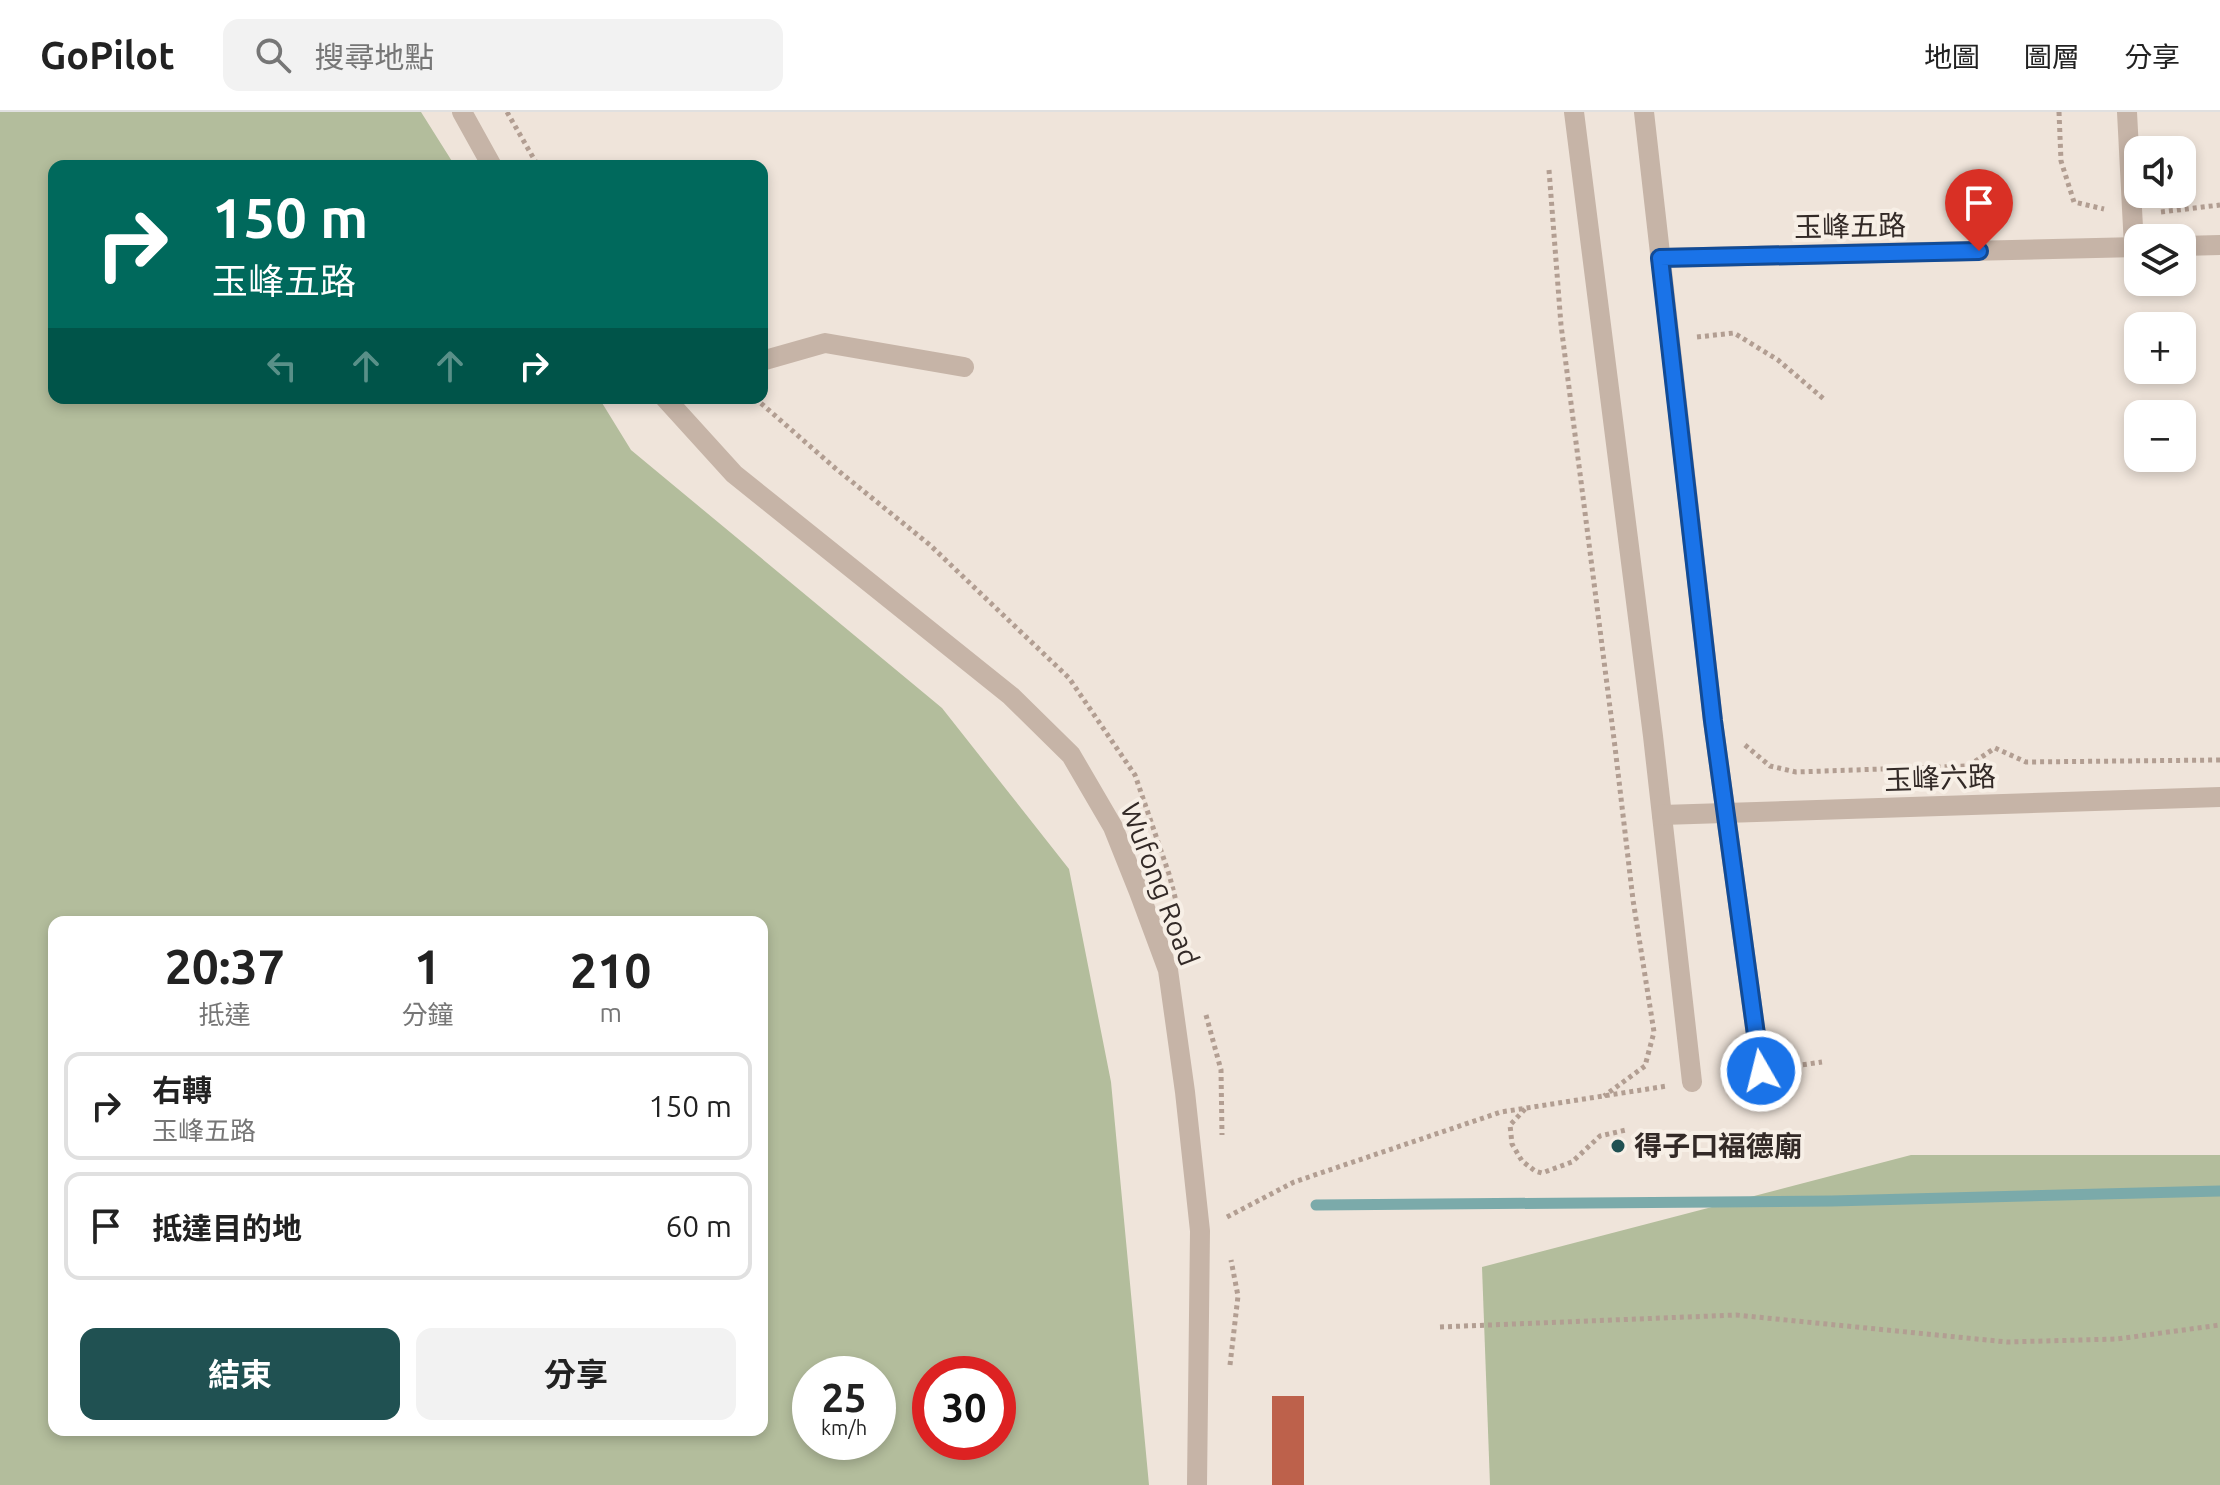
<!DOCTYPE html>
<html lang="zh-TW">
<meta charset="utf-8">
<style>
:root{--surface:#fff;--page:#f2f2f2;--text:#222;--muted:#767676;--line:#e0e0e0;--accent:#205152}
body{margin:0;font-family:Ubuntu,"Noto Sans TC",sans-serif;background:var(--page);color:var(--text);height:100vh;display:flex;flex-direction:column;font-size:30px;white-space:nowrap}
*{box-sizing:border-box;margin:0}
p{font-size:26px;color:var(--muted)}
.icon{flex:none;width:44px;height:44px;fill:none;stroke:currentColor;stroke-width:2;stroke-linecap:round;stroke-linejoin:round}
.map{position:relative;flex:1;overflow:hidden}
.sheet{position:absolute;left:48px;top:804px;width:720px;height:520px;display:flex;flex-direction:column;background:var(--surface);border-radius:16px;box-shadow:0 4px 12px #0003}
.sheet>*{flex:none}
.top-card{position:absolute;left:48px;top:48px;width:720px;height:244px;border-radius:16px;box-shadow:0 4px 12px #0003;background:#00695c;color:#fff;overflow:hidden}
.controls{position:absolute;left:2124px;top:24px;display:grid;gap:16px}
.controls a{display:grid;place-items:center;width:72px;height:72px;border-radius:16px;background:var(--surface);box-shadow:0 4px 12px #0003;font-size:40px}
.speed{position:absolute;left:792px;top:1244px;display:flex;gap:16px;font-size:40px;font-weight:700;text-align:center}
.speed>*{display:grid;place-content:center;width:104px;height:104px;border-radius:50%;background:var(--surface);box-shadow:0 4px 12px #0003;line-height:1}
.speed small{font-size:20px;font-weight:400}
.speed .limit{border:12px solid #d22;background:#fff;color:#111}
.pin{position:absolute;display:grid;place-items:center;width:68px;height:68px;color:#fff;margin:-82px -34px;border-radius:50% 50% 50% 0;rotate:-45deg;box-shadow:0 0 8px #0007}
.pin .icon{rotate:45deg}
.me{position:absolute;width:88px;margin:-44px;rotate:352deg;stroke-linejoin:round;filter:drop-shadow(0 0 6px #0008)}
.turn{display:flex;align-items:center;gap:28px;height:168px;padding:0 32px;font-size:36px}
.turn .icon{width:104px;height:104px;stroke-width:2.5}
.turn b{display:block;font-size:56px;line-height:68px}
.lanes{display:flex;align-items:center;height:76px;padding:0 32px;background:#0003;justify-content:center;gap:40px;direction:ltr}
.lanes .off{opacity:.35}
.eta{display:flex;justify-content:space-evenly;align-items:center;height:136px;text-align:center}
.eta b{font-size:48px;font-weight:700;line-height:56px}
.cta{display:flex;gap:16px;margin-top:auto;padding:16px 32px}
.cta a{flex:1;height:92px;border-radius:16px;background:var(--accent);color:#fff;font-size:32px;font-weight:700;line-height:92px;text-align:center}
.cta a+a{background:var(--page);color:var(--text)}
ul{padding:0;list-style:none}
li{display:flex;align-items:center;gap:24px;height:108px;margin:0 16px 12px;padding:0 16px;border:4px solid var(--line);border-radius:16px}
li div{flex:1}
li b{display:block;font-size:30px}
li em{font-style:normal}
header{display:flex;align-items:center;gap:48px;box-sizing:border-box;height:112px;padding:0 40px;background:var(--surface);border-bottom:2px solid var(--line)}
header strong{font-size:38px}
nav{display:flex;gap:44px;margin-inline-start:auto;font-size:28px}
.search{width:560px;height:72px;background:var(--page);display:flex;align-items:center;gap:20px;box-sizing:border-box;padding:0 28px;border-radius:16px;color:var(--muted);font-size:30px}
.map>svg:first-child{display:block}
.green{fill:#b3bd9c;fill-rule:evenodd}
.lines{fill:none;stroke-linecap:round;stroke-linejoin:round}
.stream{stroke:#7baaaa;stroke-width:11}
.building{fill:#bd614b}
.path{stroke:#b29e92;stroke-width:5;stroke-dasharray:4 4;stroke-linecap:butt}
.service{stroke:#c6b4a7;stroke-width:20}
.minor{stroke:#c6b4a7;stroke-width:20}
.tertiary{stroke:#c6b4a7;stroke-width:20}
.route-casing{stroke:#114b97;stroke-width:20}
.route{stroke:#1a73e8;stroke-width:14}
.poi-dot{fill:#205152;stroke:#f7efe6;stroke-width:3}
.labels{text-anchor:middle;stroke-width:8;stroke-linejoin:round;paint-order:stroke}
.street-label{font-size:28px;fill:#332a27;stroke:#f7efe6}
.poi-label{font-size:28px;font-weight:bold;fill:#332a27;stroke:#f7efe6;text-anchor:start}
</style>
<header>
<strong>GoPilot</strong>
<div class="search"><svg class="icon" aria-label="search" viewBox="0 0 24 24"><circle cx="10" cy="10" r="6"/><path d="M15 15l6 6"/></svg>搜尋地點</div>
<nav><a>地圖</a><a>圖層</a><a>分享</a></nav>
</header>
<div class="map">
<svg width="2220" height="1373" viewBox="0 0 2220 1373">
<rect width="100%" height="100%" fill="#efe4da"/>
<g class="green">
<path d="M0 0H421L455 54H54V286H599L631 338 942 596 1069 757 1111 970 1149 1373H0ZM54 810H762V1318H54ZM810 1262H878V1330H810ZM930 1262H998V1330H930Z"/>
<path d="M1911 1043H2220V1373H1490L1482 1155Z"/>
</g>
<g class="lines">
<path class="stream" d="M1316 1093 1832 1089 2220 1079"/>
</g>
<rect class="building" x="1272" y="1284" width="32" height="89"/>
<g class="lines">
<g class="path">
<path d="M507 0 538 54"/>
<path d="M2059 0 2061 49 2074 90 2104 97"/>
<path d="M1549 58 1561 213 1615 635 1633 788 1654 920 1645 954 1604 984"/>
<path d="M2161 100 2220 93"/>
<path d="M1697 225 1734 221 1778 248 1825 288"/>
<path d="M755 286 835 356 930 433 1069 566 1135 663 1169 762 1176 789"/>
<path d="M1745 633 1770 654 1796 660 1968 654 1995 636 2026 650 2220 648"/>
<path d="M1206 903 1221 958 1222 1023"/>
<path d="M1787 955 1822 950"/>
<path d="M1525 997 1510 1013 1512 1032 1522 1049 1535 1059 1542 1061 1572 1050 1600 1024 1626 1018"/>
<path d="M1227 1105 1294 1070 1501 1000 1667 974"/>
<path d="M1440 1215 1736 1203 2007 1230 2117 1227 2220 1213"/>
<path d="M1230 1253 1238 1184 1231 1148"/>
</g>
<path class="service" d="M762 249 825 231 964 255"/>
<g class="minor">
<path d="M1574 0 1653 624 1692 970"/>
<path d="M1644 0 1713 609 1761 959"/>
<path d="M2127 0 2134 135"/>
<path d="M2182 134 2220 133"/>
<path d="M1660 146 2138 135"/>
<path d="M1662 703 2220 685"/>
</g>
<g class="tertiary">
<path d="M462 0 492 54"/>
<path d="M665 286 734 362 1011 584 1071 643 1113 715 1139 780 1168 858 1185 980 1200 1119 1197 1373"/>
</g>
</g>
<g class="lines">
<g class="route-casing">
<path id="route" d="M1761 959 1713 609 1660 146 1979 139"/>
</g>
<use href="#route" class="route"/>
</g>
<circle class="poi-dot" cx="1618" cy="1034" r="8"/>
<g class="labels">
<g class="street-label">
<text transform="translate(1850 114) rotate(-1)" y="10">玉峰五路</text>
<text transform="translate(1940 666) rotate(-2)" y="10">玉峰六路</text>
<text transform="translate(1160 772) rotate(69)" y="10">Wufong Road</text>
</g>
<g class="poi-label">
<text x="1634" y="1044">得子口福德廟</text>
</g>
</g>
</svg>
<div class="controls">
<a><svg class="icon" aria-label="sound" viewBox="0 0 24 24"><path d="M4 9h4l5-4v14l-5-4H4zM17 9q2 3 0 6"/></svg></a>
<a><svg class="icon" aria-label="layers" viewBox="0 0 24 24"><path d="M12 4l9 5-9 5-9-5zM3 14l9 5 9-5"/></svg></a>
<a>+</a>
<a>−</a>
</div>
<div class="speed"><div>25<small>km/h</small></div><div class="limit">30</div></div>
<div class="pin" style="left:1979px;top:139px;background:#d93025"><svg class="icon" aria-label="arrive" viewBox="0 0 24 24"><path d="M6 21V4h12l-3 4 3 4H6"/></svg></div>
<svg class="me" style="left:1761px;top:959px" viewBox="-20 -20 40 40"><circle r="17" fill="#1a73e8" stroke="#fff" stroke-width="3"/><path d="M0-11L8 9 0 5-8 9z" fill="#fff"/></svg>
<div class="top-card">
<div class="turn"><svg class="icon" aria-label="right" viewBox="0 0 24 24"><path d="M7 20v-9h11M14 6l5 5-5 5"/></svg><div><b>150 m</b>玉峰五路</div></div>
<div class="lanes"><svg class="icon off" aria-label="left" viewBox="0 0 24 24"><path d="M17 20v-9H6M10 6l-5 5 5 5"/></svg><svg class="icon off" aria-label="ahead" viewBox="0 0 24 24"><path d="M12 20V5M6 11l6-6 6 6"/></svg><svg class="icon off" aria-label="ahead" viewBox="0 0 24 24"><path d="M12 20V5M6 11l6-6 6 6"/></svg><svg class="icon" aria-label="right" viewBox="0 0 24 24"><path d="M7 20v-9h11M14 6l5 5-5 5"/></svg></div>
</div>
<section class="sheet">
<div class="eta">
<div><b>20:37</b><p>抵達</p></div>
<div><b>1</b><p>分鐘</p></div>
<div><b>210</b><p>m</p></div>
</div>
<ul>
<li><svg class="icon" aria-label="right" viewBox="0 0 24 24"><path d="M7 20v-9h11M14 6l5 5-5 5"/></svg><div><b>右轉</b><p>玉峰五路</p></div><em>150 m</em></li>
<li><svg class="icon" aria-label="arrive" viewBox="0 0 24 24"><path d="M6 21V4h12l-3 4 3 4H6"/></svg><div><b>抵達目的地</b></div><em>60 m</em></li>
</ul>
<div class="cta"><a>結束</a><a>分享</a></div>
</section>
</div>
